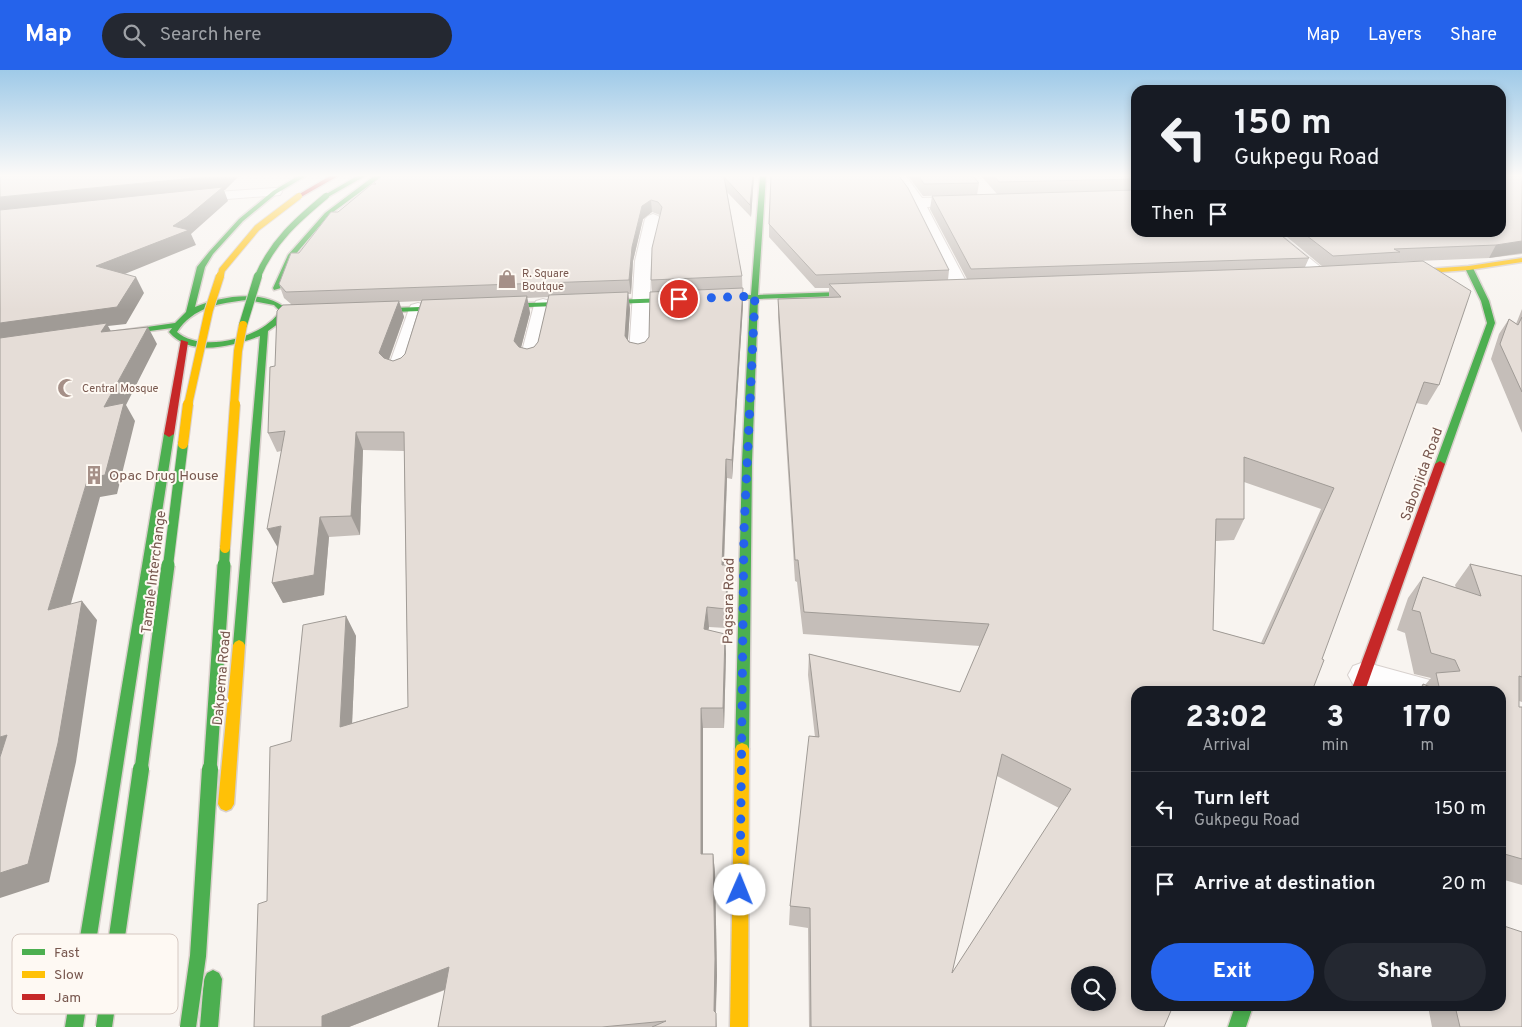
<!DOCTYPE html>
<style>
:root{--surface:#171b24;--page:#242831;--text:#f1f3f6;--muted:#9ea1a6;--line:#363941;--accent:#2563eb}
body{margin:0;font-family:Overpass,sans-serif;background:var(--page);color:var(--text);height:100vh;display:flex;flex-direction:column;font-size:19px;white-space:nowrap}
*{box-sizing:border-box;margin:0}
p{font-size:16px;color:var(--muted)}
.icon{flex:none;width:28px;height:28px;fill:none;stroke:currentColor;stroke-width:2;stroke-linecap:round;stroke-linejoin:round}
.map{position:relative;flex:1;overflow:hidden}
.sheet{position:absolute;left:1131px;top:616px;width:375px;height:325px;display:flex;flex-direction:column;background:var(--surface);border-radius:15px;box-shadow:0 2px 8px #0003}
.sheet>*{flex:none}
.guide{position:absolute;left:1131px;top:15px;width:375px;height:152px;border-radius:15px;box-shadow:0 2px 8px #0003;background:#171b24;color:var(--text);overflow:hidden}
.buttons{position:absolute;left:1071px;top:896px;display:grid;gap:10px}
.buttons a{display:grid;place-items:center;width:45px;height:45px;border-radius:50%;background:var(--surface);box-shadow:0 2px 8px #0003;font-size:25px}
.pin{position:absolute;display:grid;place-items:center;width:42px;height:42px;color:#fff;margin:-21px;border:2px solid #fff;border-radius:50%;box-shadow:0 1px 5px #0007}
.me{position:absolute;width:55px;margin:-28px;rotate:1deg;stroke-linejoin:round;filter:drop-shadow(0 0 4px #0008)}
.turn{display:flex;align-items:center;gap:18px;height:105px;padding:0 20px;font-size:22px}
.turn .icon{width:65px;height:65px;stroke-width:2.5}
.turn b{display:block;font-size:35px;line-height:42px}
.then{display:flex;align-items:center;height:48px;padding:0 20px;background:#0003;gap:10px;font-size:19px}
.eta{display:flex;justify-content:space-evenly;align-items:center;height:85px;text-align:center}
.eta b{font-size:30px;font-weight:800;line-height:35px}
.primary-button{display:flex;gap:10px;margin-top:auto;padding:10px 20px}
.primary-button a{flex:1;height:58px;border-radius:30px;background:var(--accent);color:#fff;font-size:20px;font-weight:800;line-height:58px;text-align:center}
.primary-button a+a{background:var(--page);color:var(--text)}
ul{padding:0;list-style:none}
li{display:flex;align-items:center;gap:15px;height:75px;padding:0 20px;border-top:1px solid var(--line)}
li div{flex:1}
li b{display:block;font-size:19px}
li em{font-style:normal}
header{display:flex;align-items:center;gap:30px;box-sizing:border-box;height:70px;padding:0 25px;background:var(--accent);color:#fff}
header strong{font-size:24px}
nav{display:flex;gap:28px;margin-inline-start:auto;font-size:18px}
.search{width:350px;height:45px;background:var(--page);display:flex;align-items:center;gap:12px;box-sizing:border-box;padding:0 18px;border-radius:28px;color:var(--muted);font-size:19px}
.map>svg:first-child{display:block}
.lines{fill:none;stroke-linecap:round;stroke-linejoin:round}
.street-casing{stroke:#d8d1ce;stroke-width:2}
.fast-casing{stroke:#d8d0cc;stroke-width:3}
.slow-casing{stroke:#d8d0cc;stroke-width:3}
.jam-casing{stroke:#d8d0cc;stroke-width:3}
.street{fill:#fefdfd;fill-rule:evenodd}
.fast{fill:#4caf50;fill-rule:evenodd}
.slow{fill:#ffc107;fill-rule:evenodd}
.jam{fill:#c62828;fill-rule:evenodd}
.fast-bridge-far4-casing{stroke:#dad0cc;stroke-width:8;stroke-linecap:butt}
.fast-bridge-far3-casing{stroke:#dad0cc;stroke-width:10;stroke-linecap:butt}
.fast-bridge-far2-casing{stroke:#dad0cc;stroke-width:12;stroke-linecap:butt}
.fast-bridge-far1-casing{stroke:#dad0cc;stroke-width:16;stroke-linecap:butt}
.fast-bridge-casing{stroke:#dad0cc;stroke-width:19;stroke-linecap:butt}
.slow-bridge-far2-casing{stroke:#dad0cc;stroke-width:8;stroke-linecap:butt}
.slow-bridge-far1-casing{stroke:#dad0cc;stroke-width:10;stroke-linecap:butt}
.slow-bridge-casing{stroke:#dad0cc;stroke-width:12;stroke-linecap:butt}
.fast-bridge-far4{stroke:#4caf50;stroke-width:6}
.fast-bridge-far3{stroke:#4caf50;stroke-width:8}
.fast-bridge-far2{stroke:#4caf50;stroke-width:10}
.fast-bridge-far1{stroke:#4caf50;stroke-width:13}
.fast-bridge{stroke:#4caf50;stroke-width:16}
.slow-bridge-far2{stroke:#ffc107;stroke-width:6}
.slow-bridge-far1{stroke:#ffc107;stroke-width:8}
.slow-bridge{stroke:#ffc107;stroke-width:10}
.wall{fill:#c5beb9;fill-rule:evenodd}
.shaded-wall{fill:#a09b96}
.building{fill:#e5ddd7;stroke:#a09b96;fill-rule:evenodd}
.route{stroke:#2563eb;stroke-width:9;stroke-dasharray:0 16.2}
.labels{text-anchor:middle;stroke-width:4;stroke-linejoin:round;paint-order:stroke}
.far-poi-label{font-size:11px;fill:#78584f;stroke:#fef9f3;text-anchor:start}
.street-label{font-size:14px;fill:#78584f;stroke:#fef9f3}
.poi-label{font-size:14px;fill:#78584f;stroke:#fef9f3;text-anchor:start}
.key{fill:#fef9f3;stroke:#d6c9c2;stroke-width:1}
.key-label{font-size:14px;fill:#78584f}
</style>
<header>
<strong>Map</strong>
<div class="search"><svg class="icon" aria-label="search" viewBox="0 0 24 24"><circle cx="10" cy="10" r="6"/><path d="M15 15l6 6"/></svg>Search here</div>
<nav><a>Map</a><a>Layers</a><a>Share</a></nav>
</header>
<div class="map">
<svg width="1522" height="957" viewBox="0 0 1522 957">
<rect width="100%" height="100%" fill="#f8f4f0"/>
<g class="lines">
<g class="street-casing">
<g id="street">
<path d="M892 106H906L922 128 969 127 974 128 976 131 974 134 969 135 927 137 970 219 967 223 961 224 955 223 952 219 908 129Z"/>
<path d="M275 118 280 119 282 122 280 125 189 132 184 131 182 128 184 125 189 124Z"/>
<path d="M653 144 658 146 661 149 651 191 649 284 646 288 639 290 632 288 629 284 635 191 645 149 648 146Z"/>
<path d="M1258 162H1277L1333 207 1330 211 1324 212 1318 211Z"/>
<path d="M543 229 550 231 552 235 540 289 537 293 530 295 523 293 520 289 534 235 536 231Z"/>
<path d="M418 233 425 235 427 239 409 301 405 305 398 307 391 305 387 301 409 239 411 235Z"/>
<path d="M1364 592 1437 612 1441 621H1378L1353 614 1348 605 1353 596Z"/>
</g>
</g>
<g class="fast-casing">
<g id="fast">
<path d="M298 106H306L277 123 243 151 213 184 205 197 195 237C220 226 268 218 288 241L282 251 268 261 245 575 243 578H235L233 575 260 266C232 276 191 288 169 262L172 258 112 266 108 264 112 262 175 253 186 242 197 197 209 182 239 149 273 121ZM247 230 274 235 280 241C263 268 202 284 177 262 193 237 220 233 247 230Z"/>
<path d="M357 106H365L328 127 323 126Z"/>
<path d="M374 106H382L329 145 294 186 281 218 274 220 273 218 288 185 325 143Z"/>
<path d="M760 106H766L758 225 867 221 871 223 867 225 758 229 752 392 749 679 747 683 742 685 737 683 735 679 742 392 750 229 365 243 361 241 365 239 751 225Z"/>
<path d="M1469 196 1473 198 1489 231 1495 253 1445 394 1440 397 1435 394 1487 253 1481 231 1465 198Z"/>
<path d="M169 361 174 364 83 957H65L164 364Z"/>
<path d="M213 900 219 903 222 909 218 957H200L204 909 207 903Z"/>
<path d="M1235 936H1253L1246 957H1228Z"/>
</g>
</g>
<g class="slow-casing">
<g id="slow">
<path d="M1522 188V192L1469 200 1399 205 1395 203 1399 201 1469 196Z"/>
<path d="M239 570 243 572 245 575 234 734 231 739 226 741 221 739 218 734 233 575 235 572Z"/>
<path d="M742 673 747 675 749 679 748 957H730L735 679 737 675Z"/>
</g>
</g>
<g class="jam-casing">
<g id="jam">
<path d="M330 106H338L301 127 296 126Z"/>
<path d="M181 270 188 272 174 364 169 367 164 364Z"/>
<path d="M1440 391 1445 394 1365 621H1351L1435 394Z"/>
</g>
</g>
<use href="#street" class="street"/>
<use href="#fast" class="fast"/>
<use href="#slow" class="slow"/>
<use href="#jam" class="jam"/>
<g class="fast-bridge-far4-casing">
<path id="fast-bridge-far4" d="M257 208C272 172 297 150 326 126"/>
</g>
<g class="fast-bridge-far3-casing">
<path id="fast-bridge-far3" d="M243 255 258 206"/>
</g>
<g class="fast-bridge-far2-casing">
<g id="fast-bridge-far2">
<path d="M168 496 183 374"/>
<path d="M224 496 225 478"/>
</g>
</g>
<g class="fast-bridge-far1-casing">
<g id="fast-bridge-far1">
<path d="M141 700 168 495"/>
<path d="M210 700 224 495"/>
</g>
</g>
<g class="fast-bridge-casing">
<g id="fast-bridge">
<path d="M104 957 141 699"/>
<path d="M188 957 198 886 210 699"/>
</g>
</g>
<g class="slow-bridge-far2-casing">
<path id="slow-bridge-far2" d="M220 208 222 200 257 158 299 126"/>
</g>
<g class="slow-bridge-far1-casing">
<g id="slow-bridge-far1">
<path d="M188 335 209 240 220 206"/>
<path d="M234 335 238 281 243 255"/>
</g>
</g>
<g class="slow-bridge-casing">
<g id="slow-bridge">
<path d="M183 374 188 334"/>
<path d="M225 478 235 334"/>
</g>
</g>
<use href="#fast-bridge-far4" class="fast-bridge-far4"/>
<use href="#fast-bridge-far3" class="fast-bridge-far3"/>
<use href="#fast-bridge-far2" class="fast-bridge-far2"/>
<use href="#fast-bridge-far1" class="fast-bridge-far1"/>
<use href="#fast-bridge" class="fast-bridge"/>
<use href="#slow-bridge-far2" class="slow-bridge-far2"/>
<use href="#slow-bridge-far1" class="slow-bridge-far1"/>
<use href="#slow-bridge" class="slow-bridge"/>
</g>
<g class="wall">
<path d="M754 106 751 147 727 122 742 206 743 235 732 409 727 408 724 495 728 514 726 558 709 557 708 560 725 564 726 584 724 658H703V784H713L715 802 717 906 716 943 717 957H438L445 920 349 957 267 831 291 671 346 546 356 566 352 653 408 637 404 381 363 380 360 465 329 467 324 525 283 533 272 513 278 478 281 381 277 382 268 363 275 296 291 234 284 228 279 214 299 183 338 142 375 114 374 112ZM652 142 660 145 651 210 652 222 649 267 645 272 638 274 629 272 628 270 630 239 628 224H631L633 191 643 149ZM549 227 538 272 534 277 527 279 521 278 530 243 527 228ZM421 231 405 284 401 288 393 291 389 290 404 247 399 232Z"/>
<path d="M908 106H973L979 113 977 125 997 124 981 106H1136V162L1309 188 1305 197H1323L1281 162H1501L1522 106V184L1489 188 1395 192V193L1439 315 1427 335 1416 333 1164 957H809L808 858 789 855 790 836 815 667 808 605 809 584 960 622 980 576 803 564 797 512 795 511 778 247V229L829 227V218H815L769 167V154L949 200 948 210 967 209 930 139 932 126 965 125 923 126ZM1244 412 1321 439 1261 573 1213 560 1216 471 1234 470 1244 449ZM997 706 1059 738 952 903Z"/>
<path d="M1522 239V363L1491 289 1499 264 1509 249 1516 254Z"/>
<path d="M1470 494 1522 506V632L1519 631V637H1522V815L1501 809V621H1417L1423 614 1425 615 1431 608 1414 604 1405 563 1397 560 1408 528 1423 507 1456 518 1455 515Z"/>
<path d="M1428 936H1501L1522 957H1432Z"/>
</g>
<g class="shaded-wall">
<path d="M215 106H239L225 120H224L228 131 191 164 196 175 105 212 0 142V127Z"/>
<path d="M753 106H754L751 147 750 135Z"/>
<path d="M651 130 652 142 643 149 633 191 631 224 629 210 632 177 642 136Z"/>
<path d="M1522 171V183L1489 188 1496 175Z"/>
<path d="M136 207 144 223 126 254 108 256 116 270 0 271V253Z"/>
<path d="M743 218V235L732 409V390Z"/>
<path d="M628 222 630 239 627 284 625 266Z"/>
<path d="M527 226 530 243 518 289 514 271Z"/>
<path d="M399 231 404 247 385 300 379 283Z"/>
<path d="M148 257 157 274 126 335 135 351 117 424 100 427 64 559 48 540 88 408 104 337Z"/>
<path d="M356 362 363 380 360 465 351 446Z"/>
<path d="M726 389 727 408 723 514 722 495Z"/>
<path d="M320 447 329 467 324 525 283 533 272 513Z"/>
<path d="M281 456 278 478 267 459Z"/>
<path d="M727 495 728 514 726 558V539Z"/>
<path d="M82 531 97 550 76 692 49 812 0 828V803Z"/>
<path d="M707 537 709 557 705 579 704 559Z"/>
<path d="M346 546 356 566 351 677 340 657Z"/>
<path d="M725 564 726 584 724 658 723 638Z"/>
<path d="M701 638 703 658V803L701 784Z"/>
<path d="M7 665 0 692V667Z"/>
<path d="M713 784 715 802 717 906 715 957 714 941Z"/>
<path d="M449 897 459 914 349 957H322V946Z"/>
</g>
<g class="building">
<path d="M0 106H215L0 127Z"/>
<path d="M382 106H753L750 135 724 107 742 206 651 210 652 178 662 137 658 132 651 130 642 136 632 177 629 210 286 222 279 214 291 183H299L331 142H338L372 114H376L374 112Z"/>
<path d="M771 106H899L908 118 949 200 816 205 769 154Z"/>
<path d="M919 106H973L979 113 924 114Z"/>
<path d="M994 106H1136V109L999 112Z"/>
<path d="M1501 106H1522V171L1496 175 1394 179 1400 182 1333 186 1302 162H1501Z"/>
<path d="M223 117 187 147 173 156 189 160 96 196 136 207 117 237 0 253V140Z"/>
<path d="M1136 120V162H1277L1309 188 971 199 932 126Z"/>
<path d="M1423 191 1471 221 1439 315 1424 312 1322 589 1324 590 1312 621H1136V936H1173L1164 957H811L810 838 790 836 809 666 819 667 809 584 960 622 989 554 804 542 798 490H795L778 229 841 227 829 214 1310 197ZM1244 387 1334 418 1264 574 1213 560 1216 449H1244ZM1002 684 1071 719 952 903ZM1080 905H1108V932H1080Z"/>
<path d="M743 218 732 390 726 389 722 495H727L726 539 707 537 704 559 725 564 723 638H701V784H713L715 889 714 941 716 943V957H652L666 951 602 957H438L449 897 322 946V957H254L258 834 267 831 270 677 291 671 303 555 346 546 340 657 408 637 404 362H356L351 446 320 447 314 505 272 513 281 456 267 459 285 361 268 363 270 297 275 296 277 241 283 235 399 231 379 283 384 288 393 291 401 288 405 284 422 230 527 226 514 271 519 277 527 279 534 277 538 272 549 225 628 222 625 266 629 272 638 274 645 272 649 267 650 222Z"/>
<path d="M1522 247V322L1500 274 1509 249 1518 255Z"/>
<path d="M107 253 101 262 148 257 104 337 124 333 105 405 88 408 48 540 82 531 58 673 28 794 0 803V687L7 665 0 667V268Z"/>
<path d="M1470 494 1522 506V607L1519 606V637H1522V789L1501 783V621H1422L1423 614 1440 621 1436 603 1460 601 1455 590 1431 583 1420 542 1412 540 1423 507 1481 526Z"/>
<path d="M1501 855 1522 862V957H1460L1455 936H1501Z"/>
</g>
<linearGradient id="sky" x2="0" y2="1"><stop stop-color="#9fcae8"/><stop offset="0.44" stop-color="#fcfaf8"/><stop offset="1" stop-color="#fcfaf8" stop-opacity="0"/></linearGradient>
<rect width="1522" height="240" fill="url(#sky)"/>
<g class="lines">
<path class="route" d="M679 229 755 226 744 461 740 820"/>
</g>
<defs>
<g id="shop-bare" transform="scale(1.5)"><path d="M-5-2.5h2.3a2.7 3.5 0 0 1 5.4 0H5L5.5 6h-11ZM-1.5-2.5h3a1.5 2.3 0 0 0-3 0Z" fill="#a58f87" stroke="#fef9f3" stroke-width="2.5" paint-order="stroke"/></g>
<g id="mosque-bare" transform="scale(1.5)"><path d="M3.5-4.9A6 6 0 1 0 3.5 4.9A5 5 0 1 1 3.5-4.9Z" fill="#a58f87" stroke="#fef9f3" stroke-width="2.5" paint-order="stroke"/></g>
<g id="building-bare" transform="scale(1.5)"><path d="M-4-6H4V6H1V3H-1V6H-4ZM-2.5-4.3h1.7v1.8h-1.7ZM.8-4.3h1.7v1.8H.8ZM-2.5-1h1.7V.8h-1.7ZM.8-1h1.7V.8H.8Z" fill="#a58f87" stroke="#fef9f3" stroke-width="2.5" paint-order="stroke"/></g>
</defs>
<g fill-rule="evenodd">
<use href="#shop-bare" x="507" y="209"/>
<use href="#mosque-bare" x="67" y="318"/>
<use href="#building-bare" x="94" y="405"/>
</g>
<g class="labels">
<g class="far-poi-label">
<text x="522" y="207">R. Square<tspan x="522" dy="13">Boutque</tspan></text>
<text x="82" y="322">Central Mosque</text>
</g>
<g class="street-label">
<text transform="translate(1421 404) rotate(-70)" y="5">Sabonjida Road</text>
<text transform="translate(153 502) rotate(-83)" y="5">Tamale Interchange</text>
<text transform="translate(728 531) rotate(-89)" y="5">Pagsara Road</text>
<text transform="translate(221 608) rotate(-85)" y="5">Dakpema Road</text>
</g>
<g class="poi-label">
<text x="109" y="410">Opac Drug House</text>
</g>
</g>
<rect x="12" y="864" width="166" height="80" rx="8" class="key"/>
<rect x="22" y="879" width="23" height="6" fill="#4caf50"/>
<rect x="22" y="901" width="23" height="7" fill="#ffc107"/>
<rect x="22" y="924" width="23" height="6" fill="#c62828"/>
<g class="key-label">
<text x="54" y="887">Fast</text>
<text x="54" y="909">Slow</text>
<text x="54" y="932">Jam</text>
</g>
</svg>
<div class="buttons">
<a><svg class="icon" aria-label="search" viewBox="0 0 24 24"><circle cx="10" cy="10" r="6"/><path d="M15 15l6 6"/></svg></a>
</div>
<div class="pin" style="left:679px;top:229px;background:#d93025"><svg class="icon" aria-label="arrive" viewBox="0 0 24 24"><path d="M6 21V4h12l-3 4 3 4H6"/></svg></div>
<svg class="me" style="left:740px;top:820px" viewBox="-20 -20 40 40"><circle r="19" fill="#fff"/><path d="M0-13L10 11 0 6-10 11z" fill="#2563eb"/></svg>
<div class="guide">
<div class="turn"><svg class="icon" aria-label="left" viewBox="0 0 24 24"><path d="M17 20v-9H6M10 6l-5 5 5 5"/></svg><div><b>150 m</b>Gukpegu Road</div></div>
<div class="then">Then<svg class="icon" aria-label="arrive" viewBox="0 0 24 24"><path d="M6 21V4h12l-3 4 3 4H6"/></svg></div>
</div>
<section class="sheet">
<div class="eta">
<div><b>23:02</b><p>Arrival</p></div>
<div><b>3</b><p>min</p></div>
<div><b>170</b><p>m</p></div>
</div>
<ul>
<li><svg class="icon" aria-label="left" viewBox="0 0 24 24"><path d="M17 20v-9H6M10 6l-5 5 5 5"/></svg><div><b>Turn left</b><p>Gukpegu Road</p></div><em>150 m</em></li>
<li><svg class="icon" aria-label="arrive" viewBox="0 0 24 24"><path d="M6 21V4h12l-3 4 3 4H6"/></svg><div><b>Arrive at destination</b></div><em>20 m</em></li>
</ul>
<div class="primary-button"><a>Exit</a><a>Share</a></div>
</section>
</div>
